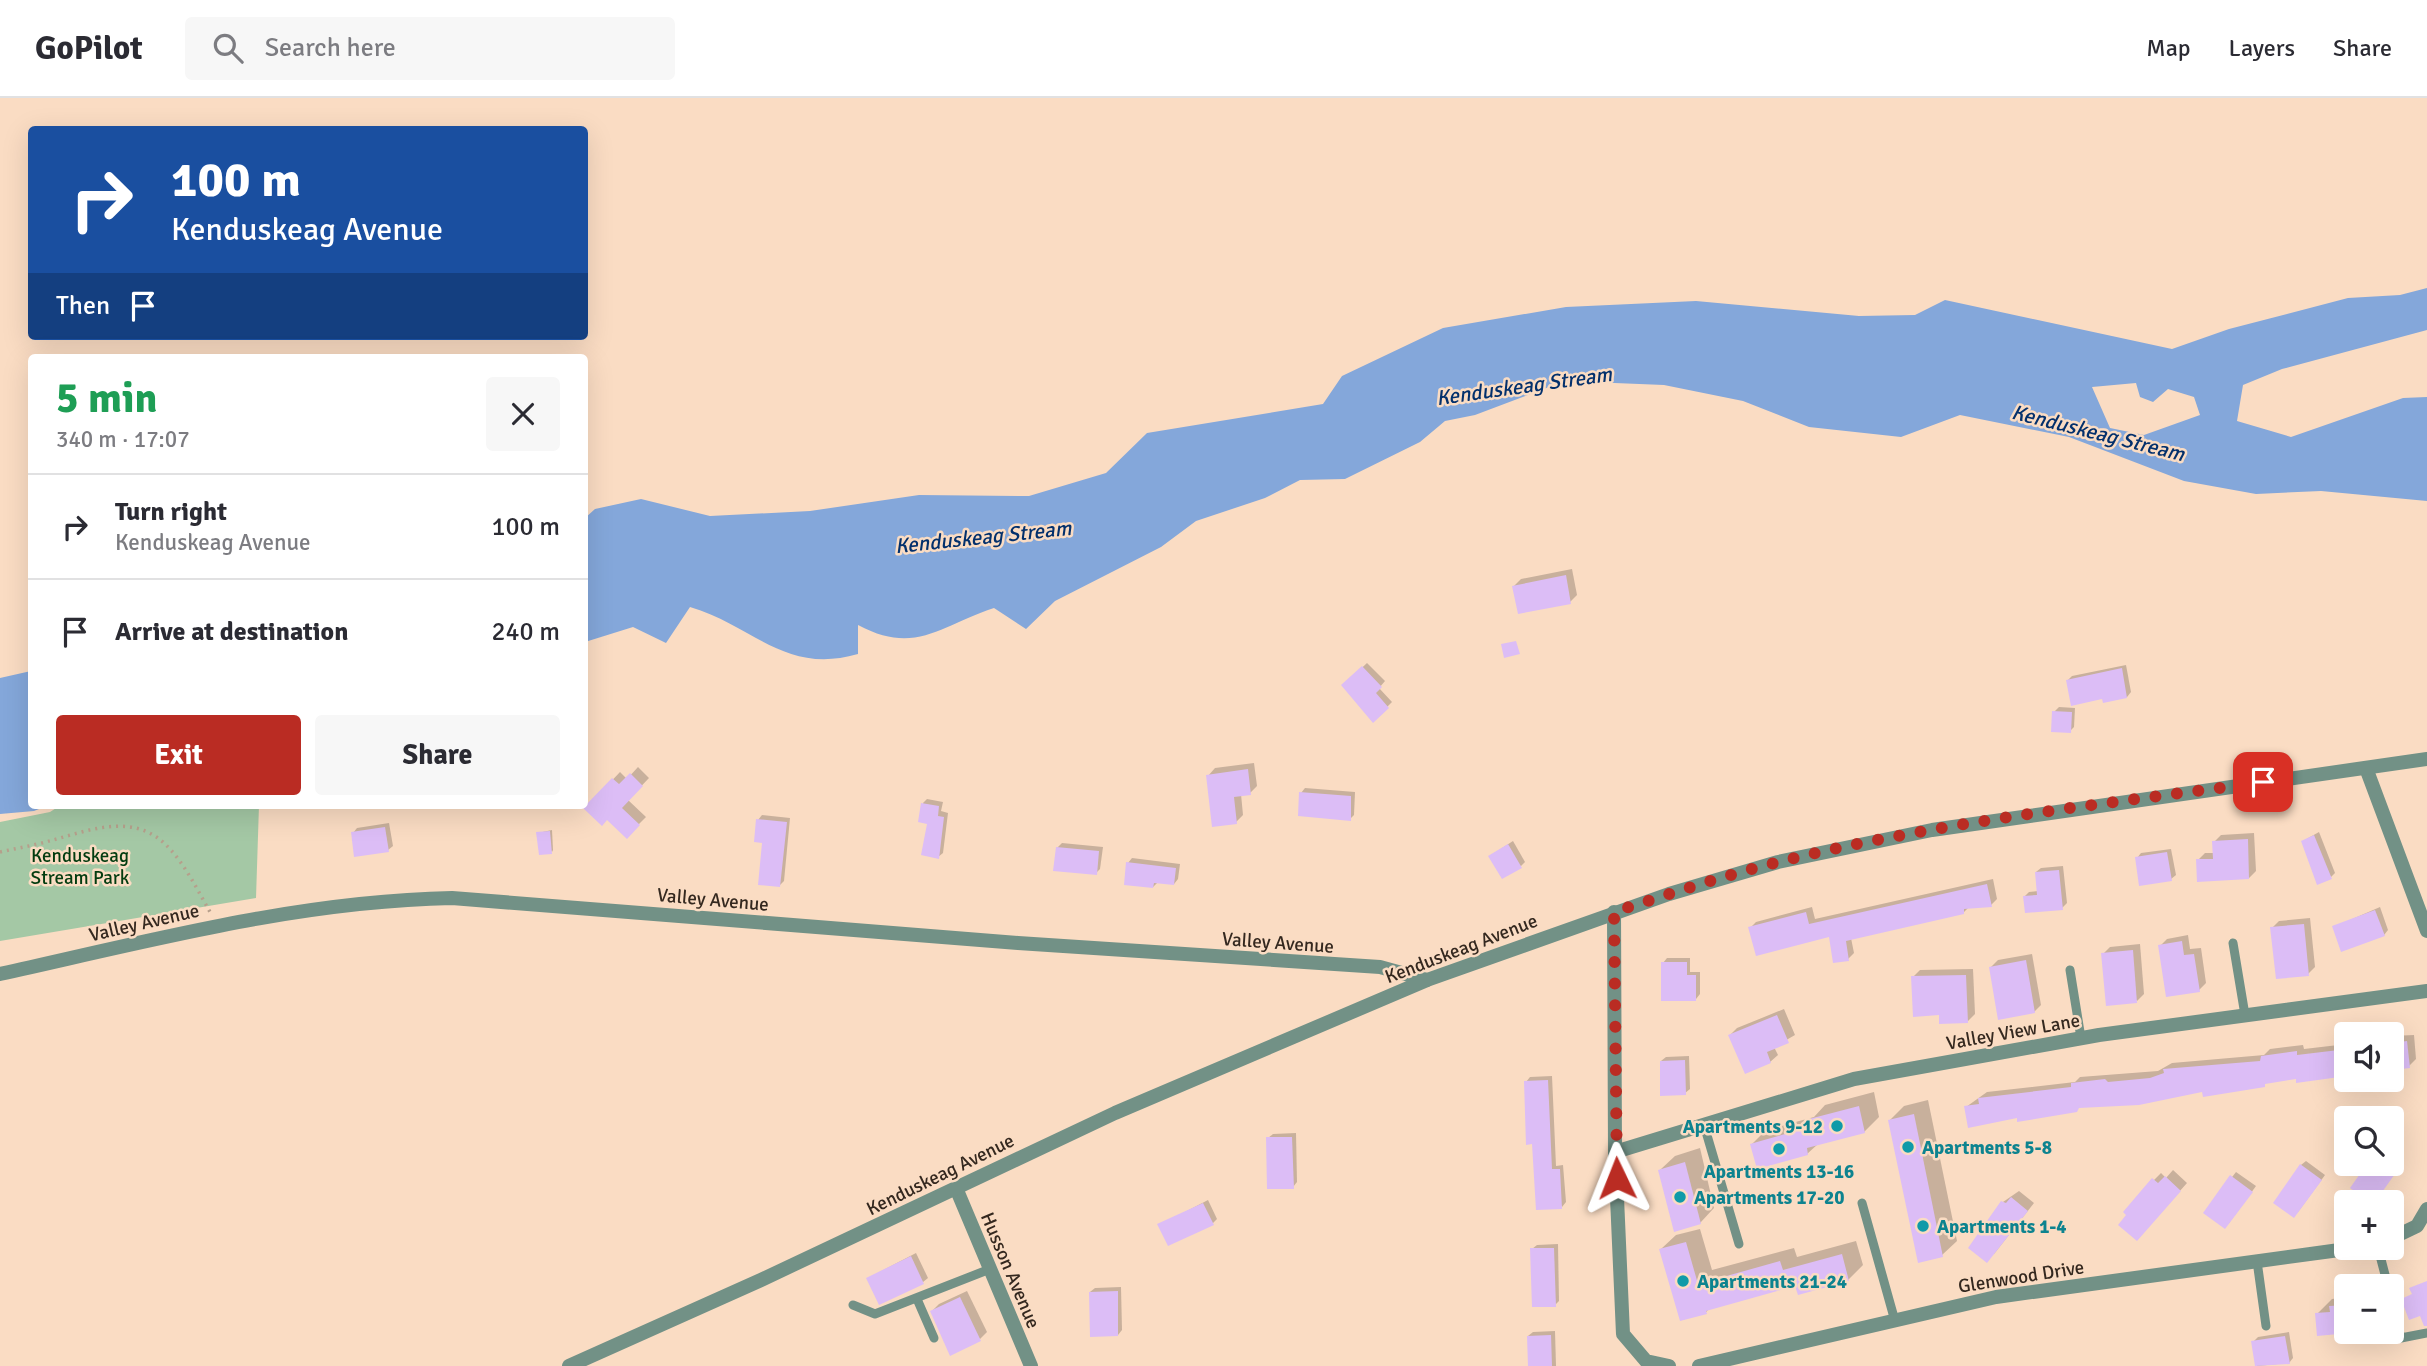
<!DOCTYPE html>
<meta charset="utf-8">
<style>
:root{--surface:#fff;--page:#f7f7f7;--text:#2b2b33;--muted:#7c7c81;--line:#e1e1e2;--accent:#ba2c23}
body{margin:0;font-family:Signika,sans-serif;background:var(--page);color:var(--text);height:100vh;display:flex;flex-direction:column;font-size:26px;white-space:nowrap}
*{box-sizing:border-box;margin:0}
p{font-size:23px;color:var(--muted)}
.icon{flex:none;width:38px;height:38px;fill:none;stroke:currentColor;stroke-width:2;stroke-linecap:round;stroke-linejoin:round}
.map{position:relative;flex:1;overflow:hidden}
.drawer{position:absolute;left:28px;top:256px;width:560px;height:455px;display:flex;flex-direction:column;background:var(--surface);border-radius:7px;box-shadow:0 7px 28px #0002}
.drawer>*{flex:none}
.hud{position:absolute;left:28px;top:28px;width:560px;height:214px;border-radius:7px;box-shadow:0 7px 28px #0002;background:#1a4fa0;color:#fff;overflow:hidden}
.tools{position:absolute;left:2334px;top:924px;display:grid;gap:14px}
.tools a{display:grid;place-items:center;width:70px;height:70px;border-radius:7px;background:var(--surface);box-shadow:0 7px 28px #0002;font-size:35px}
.pin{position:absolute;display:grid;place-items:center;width:60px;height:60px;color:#fff;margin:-30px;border-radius:14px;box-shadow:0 4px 10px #0006}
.me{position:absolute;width:77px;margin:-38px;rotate:358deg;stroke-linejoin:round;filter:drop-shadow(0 0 5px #0008)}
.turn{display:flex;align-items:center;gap:24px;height:147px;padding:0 28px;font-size:32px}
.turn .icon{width:91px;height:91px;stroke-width:2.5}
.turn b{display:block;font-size:49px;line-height:60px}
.then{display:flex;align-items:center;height:66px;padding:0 28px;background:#0003;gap:14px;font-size:26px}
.round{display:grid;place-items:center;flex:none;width:74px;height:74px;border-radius:7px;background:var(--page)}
.overview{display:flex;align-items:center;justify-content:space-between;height:119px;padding:0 28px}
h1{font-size:42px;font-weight:700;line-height:52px;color:#1e9e55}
.action{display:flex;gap:14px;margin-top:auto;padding:14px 28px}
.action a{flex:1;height:80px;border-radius:7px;background:var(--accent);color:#fff;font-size:28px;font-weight:700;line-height:80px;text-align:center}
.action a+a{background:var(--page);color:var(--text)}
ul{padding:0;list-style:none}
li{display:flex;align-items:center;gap:21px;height:105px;padding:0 28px;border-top:2px solid var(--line)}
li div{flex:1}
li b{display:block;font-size:26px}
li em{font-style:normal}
header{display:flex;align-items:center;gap:42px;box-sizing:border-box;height:98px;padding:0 35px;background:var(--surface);border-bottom:2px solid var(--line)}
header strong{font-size:33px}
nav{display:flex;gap:38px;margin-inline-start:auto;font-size:24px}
.search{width:490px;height:63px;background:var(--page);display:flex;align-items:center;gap:18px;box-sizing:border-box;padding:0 24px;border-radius:7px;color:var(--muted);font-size:26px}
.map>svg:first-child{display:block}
.green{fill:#a4c8a5}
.water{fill:#84a7da;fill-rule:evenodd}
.shadow{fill:#0003}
.building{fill:#dcbdf6}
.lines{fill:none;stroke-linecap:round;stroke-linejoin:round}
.path{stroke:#b69f8b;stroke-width:3.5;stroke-dasharray:2 5;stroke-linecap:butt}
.lane{stroke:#729186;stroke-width:9}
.street{stroke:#729186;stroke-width:14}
.route{stroke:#ba2c23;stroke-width:12;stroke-dasharray:0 21.6}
.culture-dot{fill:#0f9aa8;stroke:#fadcc3;stroke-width:2.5}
.labels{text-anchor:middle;stroke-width:5;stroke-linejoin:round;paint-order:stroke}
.park-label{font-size:19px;fill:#033c10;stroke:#fadcc3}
.street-label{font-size:19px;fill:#34281f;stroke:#fadcc3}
.culture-label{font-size:19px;font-weight:bold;fill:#0d838f;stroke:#fadcc3;text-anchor:start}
.water-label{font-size:21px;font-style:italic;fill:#03306c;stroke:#fadcc3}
</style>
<header>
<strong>GoPilot</strong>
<div class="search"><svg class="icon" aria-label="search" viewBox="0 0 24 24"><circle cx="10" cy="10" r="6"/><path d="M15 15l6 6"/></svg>Search here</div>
<nav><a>Map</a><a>Layers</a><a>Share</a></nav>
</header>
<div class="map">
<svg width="2427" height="1268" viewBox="0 0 2427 1268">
<rect width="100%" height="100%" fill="#fadcc3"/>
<path class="green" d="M61 707H259L256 800 0 843V724L50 714Z"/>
<g class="water">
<path d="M2427 190V232L2282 271 2243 287 2237 323 2291 339 2403 300 2427 299V403L2321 393 2256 396 2184 383 2069 339 1960 317 1901 339 1809 329 1743 303 1664 287 1565 283 1475 317 1445 323 1420 344 1345 381 1300 382 1265 400 1196 423 1161 449 1055 503 1026 531 994 510C941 527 916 558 858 527V556C785 577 754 528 690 509L666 545 633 529 585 544V420L595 411 641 401 710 418 810 413 919 397 1029 398 1106 375 1147 335 1323 306 1342 278 1443 230 1566 209 1696 203 1859 218 1915 217 1945 202 2172 251 2229 231 2348 200 2400 197ZM2136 285 2140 299 2153 304 2168 291 2194 299 2200 317 2144 337 2110 330 2092 289Z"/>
<path d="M31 573 32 707H49L34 713 0 716V580Z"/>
</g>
<g class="shadow">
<path d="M1572 471 1577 497 1570 504 1514 488 1521 481Z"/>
<path d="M1367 565 1385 583 1379 590 1392 604 1373 623 1344 587Z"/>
<path d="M2126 567 2131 594 2127 599H2104L2068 582 2072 578Z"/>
<path d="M2059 609 2075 610 2074 629 2070 633 2054 614Z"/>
<path d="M1254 665 1257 688 1250 695 1241 696 1243 717 1236 724 1208 678 1215 670Z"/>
<path d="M638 669 649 680 628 702 646 719 627 738 608 719 586 710 620 674 627 681Z"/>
<path d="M1305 690 1355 694 1354 717 1350 721 1301 695Z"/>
<path d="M927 701 943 704 941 713 948 715 943 755 938 759 923 705Z"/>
<path d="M762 717 790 720 784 783 780 787 758 722Z"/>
<path d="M389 725 393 748 388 752 353 735 357 730Z"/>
<path d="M552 732 553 752 552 754 538 735Z"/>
<path d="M2319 734 2335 775 2331 779 2303 743Z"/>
<path d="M2254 735 2256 773 2249 780 2198 762 2205 755H2214V744L2221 737Z"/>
<path d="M1513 743 1525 764 1521 768 1490 758Z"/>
<path d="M1062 745 1103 749 1100 771 1096 775 1057 750Z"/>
<path d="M2171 751 2176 777 2171 781 2137 760 2141 755Z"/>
<path d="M1132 760 1180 766 1178 781 1174 786 1158 784 1153 789 1128 765Z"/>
<path d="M2063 768 2067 805 2062 810 2025 798 2029 794 2038 793 2036 774 2041 770Z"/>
<path d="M1993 781 1997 801 1991 807 1969 809 1963 815 1851 840 1854 855 1848 861 1831 837 1750 830 1756 824 1812 809 1815 821Z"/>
<path d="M2380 809 2388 832 2384 837 2334 829Z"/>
<path d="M2310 820 2315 869 2308 876 2272 830 2279 823Z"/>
<path d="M2188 837 2190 851 2201 850 2206 885 2199 892 2160 848 2167 841Z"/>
<path d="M2140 846 2144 896 2137 903 2103 856 2110 849Z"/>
<path d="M2032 856 2041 907 2034 914 1991 869 1998 862Z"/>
<path d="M1667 860H1690V874H1700V896L1696 901 1663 865Z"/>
<path d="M1973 871 1975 916 1968 923 1940 916 1913 879 1920 872Z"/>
<path d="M1784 911 1795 937 1774 949 1778 957 1770 964 1746 974 1730 937 1737 930Z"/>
<path d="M2414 937 2416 961 2409 968 2392 971V938Z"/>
<path d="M2347 946V978L2297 979 2018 1017 1966 1009 1987 994 2075 984 2080 979 2158 973 2172 965 2264 957 2270 951 2303 947 2304 951Z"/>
<path d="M1689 958 1690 991 1685 995 1661 963 1666 959Z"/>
<path d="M1552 978 1556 1068 1563 1067 1566 1104 1562 1109 1533 1045 1526 984 1530 979Z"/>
<path d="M1874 994 1879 1019 1864 1034 1818 1046 1807 1056 1752 1046 1766 1032 1814 1019 1825 1007Z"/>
<path d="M1928 1002 1957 1143 1942 1157 1890 1022 1904 1008Z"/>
<path d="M1296 1035 1297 1084 1293 1089 1268 1040 1273 1036Z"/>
<path d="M1700 1050 1714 1110 1700 1125 1660 1072 1675 1058Z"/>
<path d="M2392 1055 2403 1063 2373 1104 2352 1090 2370 1066H2392Z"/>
<path d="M2306 1063 2325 1077 2298 1114 2301 1067Z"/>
<path d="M2173 1072 2187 1085 2137 1141 2129 1117 2154 1082 2161 1075 2166 1080Z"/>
<path d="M2236 1074 2256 1088 2229 1125 2205 1114Z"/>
<path d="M2019 1093 2034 1105 1994 1156 2003 1104Z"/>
<path d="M1208 1102 1217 1121 1213 1125 1160 1127Z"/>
<path d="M1700 1131 1712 1172 1794 1150 1797 1159 1856 1143 1863 1167 1848 1182 1797 1186 1711 1209 1706 1214 1661 1151 1676 1137Z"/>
<path d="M1558 1146 1559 1203 1555 1207 1532 1151 1537 1147Z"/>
<path d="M916 1155 928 1180 923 1184 868 1180Z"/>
<path d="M1121 1189 1122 1232 1118 1237 1090 1194 1095 1190Z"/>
<path d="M967 1193 987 1234 980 1241 932 1213 939 1206Z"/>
<path d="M2347 1194V1233L2319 1236 2317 1216 2332 1201 2339 1200Z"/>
<path d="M1555 1233 1556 1268H1529L1528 1238 1533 1234Z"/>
<path d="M2289 1234 2293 1260 2289 1265 2257 1268 2253 1244 2258 1239Z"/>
</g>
<g class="building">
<path d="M1566 477 1571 506 1518 516 1512 488Z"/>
<path d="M1516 543 1520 556 1504 560 1501 546Z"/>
<path d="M1362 568 1382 589 1376 595 1389 610 1373 625 1341 587Z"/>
<path d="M2122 570 2127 600 2103 605 2102 601 2071 608 2066 582Z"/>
<path d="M2052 613 2072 614 2071 635 2051 634Z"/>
<path d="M1248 671 1251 697 1234 699 1237 726 1212 729 1206 677Z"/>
<path d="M630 675 643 688 622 710 640 727 627 741 607 722 602 728 583 710 612 680 619 686Z"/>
<path d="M1299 694 1351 698V723L1298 718Z"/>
<path d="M921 705 939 708 938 718 944 719 939 761 921 757 927 726 918 724Z"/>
<path d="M756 721 787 724 780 789 758 787 762 745 754 744Z"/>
<path d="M385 729 389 754 354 759 351 734Z"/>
<path d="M550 733 552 756 539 757 536 734Z"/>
<path d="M2314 737 2332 781 2317 787 2301 743Z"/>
<path d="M2248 741 2249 781 2197 784 2196 761H2213L2212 743Z"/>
<path d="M1508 746 1522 770 1502 781 1488 758Z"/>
<path d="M1056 749 1099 753 1097 777 1053 773Z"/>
<path d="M2167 754 2172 783 2139 788 2135 759Z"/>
<path d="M1126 764 1176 770 1174 787 1154 785 1153 790 1124 787Z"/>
<path d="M2059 772 2063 812 2025 815 2023 798 2037 797 2035 774Z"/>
<path d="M1987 786 1992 809 1964 811V816L1846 843 1849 863 1833 865 1829 839 1756 858 1748 829 1806 814 1809 826Z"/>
<path d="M2375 812 2385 838 2341 854 2332 828Z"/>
<path d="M2304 826 2309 878 2276 881 2270 829Z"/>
<path d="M2182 843 2184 857 2194 856 2200 894 2166 899 2158 847Z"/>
<path d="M2133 852 2137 905 2106 908 2101 855Z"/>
<path d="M2026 862 2035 915 1998 922 1989 869Z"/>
<path d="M1661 864H1687V877H1696V903H1661Z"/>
<path d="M1966 877 1968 925 1939 926V917L1913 919 1911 878Z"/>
<path d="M1777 917 1789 945 1767 954 1771 965 1745 976 1728 937Z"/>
<path d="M2407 943 2410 970 2392 972V945Z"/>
<path d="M2347 951V978L2296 985V981L2265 986V989L2203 999 2202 994 2139 1007 2079 1010 2077 1014 2017 1024V1020L1968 1030 1964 1008 1979 1006 1978 1000 2071 989V985L2105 981 2108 984 2150 980 2164 975 2163 971 2260 963 2261 958 2297 953V957Z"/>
<path d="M1685 962 1686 997 1660 998V963Z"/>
<path d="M1548 982 1552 1071H1560L1562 1111 1536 1112 1532 1046 1526 1047 1524 983Z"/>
<path d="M1859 1008 1865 1035 1807 1050 1808 1057 1757 1071 1750 1046 1810 1029 1809 1021Z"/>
<path d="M1914 1016 1943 1159 1918 1165 1888 1022Z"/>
<path d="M1266 1039H1292L1294 1091H1267Z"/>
<path d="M1685 1064 1701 1126 1674 1134 1658 1072Z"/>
<path d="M2300 1066 2322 1082 2294 1120 2273 1105Z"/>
<path d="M2367 1066H2402L2375 1104H2369L2350 1090Z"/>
<path d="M2230 1077 2253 1094 2225 1131 2203 1115Z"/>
<path d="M2165 1078 2181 1093 2137 1143 2118 1127 2126 1117 2123 1114 2152 1080 2158 1085Z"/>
<path d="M2011 1099 2028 1113 1987 1165 1968 1150 2001 1103 2006 1105Z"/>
<path d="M1203 1105 1214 1127 1168 1148 1157 1126Z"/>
<path d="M1686 1144 1698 1186 1780 1163 1783 1172 1842 1156 1849 1183 1798 1197 1795 1188 1706 1213 1707 1216 1680 1223 1659 1151Z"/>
<path d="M1530 1150H1554L1556 1209H1532Z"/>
<path d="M911 1158 924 1186 879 1207 866 1180Z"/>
<path d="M2427 1183V1228H2424L2420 1218 2409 1222 2401 1201 2412 1196 2409 1190Z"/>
<path d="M1118 1193V1238L1090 1239 1089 1194Z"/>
<path d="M960 1199 981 1243 950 1258 930 1213Z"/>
<path d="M2347 1207V1227H2339V1236L2317 1238 2315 1215 2330 1214 2329 1208Z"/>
<path d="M1551 1237 1552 1268H1528L1527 1238Z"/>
<path d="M2285 1238 2290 1266 2255 1268 2251 1243Z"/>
</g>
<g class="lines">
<path class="path" d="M0 754C18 750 36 747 53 742 93 731 136 714 169 750 186 768 198 793 210 814"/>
<g class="lane">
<path d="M2233 845 2245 917"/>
<path d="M2070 872 2081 940"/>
<path d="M1704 1027 1739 1146"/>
<path d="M1862 1105 1895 1223"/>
<path d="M2378 1150 2388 1188"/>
<path d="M2257 1163 2266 1228"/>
<path d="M917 1201 934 1240"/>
<path d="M2392 1205 2401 1240 2427 1235"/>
<path d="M853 1207 875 1216 990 1171"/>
</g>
<g class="street">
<path d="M2366 670 2427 833"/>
<path d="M1614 814 1615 1054 1623 1236 1646 1263 1669 1268"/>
<path d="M0 876C149 843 298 803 452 800L1018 845 1380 869 1427 882"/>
<path d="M1615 1054 1854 981 2099 937 2427 893"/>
<path d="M956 1090 1031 1268"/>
<path d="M2392 1140 2417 1128 2427 1111"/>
<path d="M569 1268 761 1182 1115 1015 1427 882 1669 796 1778 764 1932 732 2427 661"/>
<path d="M1699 1268 1996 1199 2354 1150"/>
</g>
</g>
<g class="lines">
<path class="route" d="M1617 1080 1614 814C1678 793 1741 772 1807 757 1957 722 2111 705 2263 684"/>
</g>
<g class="culture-dot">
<circle cx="1837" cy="1028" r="7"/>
<circle cx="1908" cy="1049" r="7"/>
<circle cx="1779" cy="1051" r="7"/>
<circle cx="1680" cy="1099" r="7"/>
<circle cx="1923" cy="1128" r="7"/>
<circle cx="1683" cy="1183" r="7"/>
</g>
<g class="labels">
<g class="park-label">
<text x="80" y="764">Kenduskeag<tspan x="80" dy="22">Stream Park</tspan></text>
</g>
<g class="street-label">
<text transform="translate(713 801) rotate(5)" y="7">Valley Avenue</text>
<text transform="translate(144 824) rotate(-13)" y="7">Valley Avenue</text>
<text transform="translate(1278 844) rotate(4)" y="7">Valley Avenue</text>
<text transform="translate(1461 850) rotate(-21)" y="7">Kenduskeag Avenue</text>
<text transform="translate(2013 933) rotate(-10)" y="7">Valley View Lane</text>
<text transform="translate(940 1076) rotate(-26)" y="7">Kenduskeag Avenue</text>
<text transform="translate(1011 1172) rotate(67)" y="7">Husson Avenue</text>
<text transform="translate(2021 1178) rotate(-9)" y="7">Glenwood Drive</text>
</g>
<g class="culture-label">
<text x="1823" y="1035" text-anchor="end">Apartments 9-12</text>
<text x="1922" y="1056">Apartments 5-8</text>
<text x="1779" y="1080" text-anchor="middle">Apartments 13-16</text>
<text x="1694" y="1106">Apartments 17-20</text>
<text x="1937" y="1135">Apartments 1-4</text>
<text x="1697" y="1190">Apartments 21-24</text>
</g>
<g class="water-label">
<text transform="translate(1524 288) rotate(-8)" y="7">Kenduskeag Stream</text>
<text transform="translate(2098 335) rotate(14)" y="7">Kenduskeag Stream</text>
<text transform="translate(983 439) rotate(-6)" y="7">Kenduskeag Stream</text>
</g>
</g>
</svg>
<div class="tools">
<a><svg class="icon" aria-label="sound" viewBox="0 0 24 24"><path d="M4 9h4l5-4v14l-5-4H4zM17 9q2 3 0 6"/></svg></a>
<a><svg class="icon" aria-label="search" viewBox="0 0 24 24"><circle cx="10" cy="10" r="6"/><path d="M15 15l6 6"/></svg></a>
<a>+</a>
<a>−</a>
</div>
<div class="pin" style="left:2263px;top:684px;background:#d93025"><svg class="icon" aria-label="arrive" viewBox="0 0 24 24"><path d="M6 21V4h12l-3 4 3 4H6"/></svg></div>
<svg class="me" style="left:1617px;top:1080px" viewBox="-20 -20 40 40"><path d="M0-17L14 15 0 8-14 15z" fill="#ba2c23" stroke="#fff" stroke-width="4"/></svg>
<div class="hud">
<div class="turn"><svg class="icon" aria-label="right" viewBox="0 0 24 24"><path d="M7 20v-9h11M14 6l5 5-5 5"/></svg><div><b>100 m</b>Kenduskeag Avenue</div></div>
<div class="then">Then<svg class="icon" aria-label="arrive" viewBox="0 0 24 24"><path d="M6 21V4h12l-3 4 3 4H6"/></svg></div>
</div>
<section class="drawer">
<div class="overview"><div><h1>5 min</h1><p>340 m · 17:07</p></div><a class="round"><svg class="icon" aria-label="close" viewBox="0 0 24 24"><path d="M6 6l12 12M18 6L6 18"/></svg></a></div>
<ul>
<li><svg class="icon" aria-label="right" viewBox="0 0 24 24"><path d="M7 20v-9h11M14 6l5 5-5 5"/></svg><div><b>Turn right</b><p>Kenduskeag Avenue</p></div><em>100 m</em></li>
<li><svg class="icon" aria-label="arrive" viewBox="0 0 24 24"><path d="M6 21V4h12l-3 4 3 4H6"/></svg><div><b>Arrive at destination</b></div><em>240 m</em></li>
</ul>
<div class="action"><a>Exit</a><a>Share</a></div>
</section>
</div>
